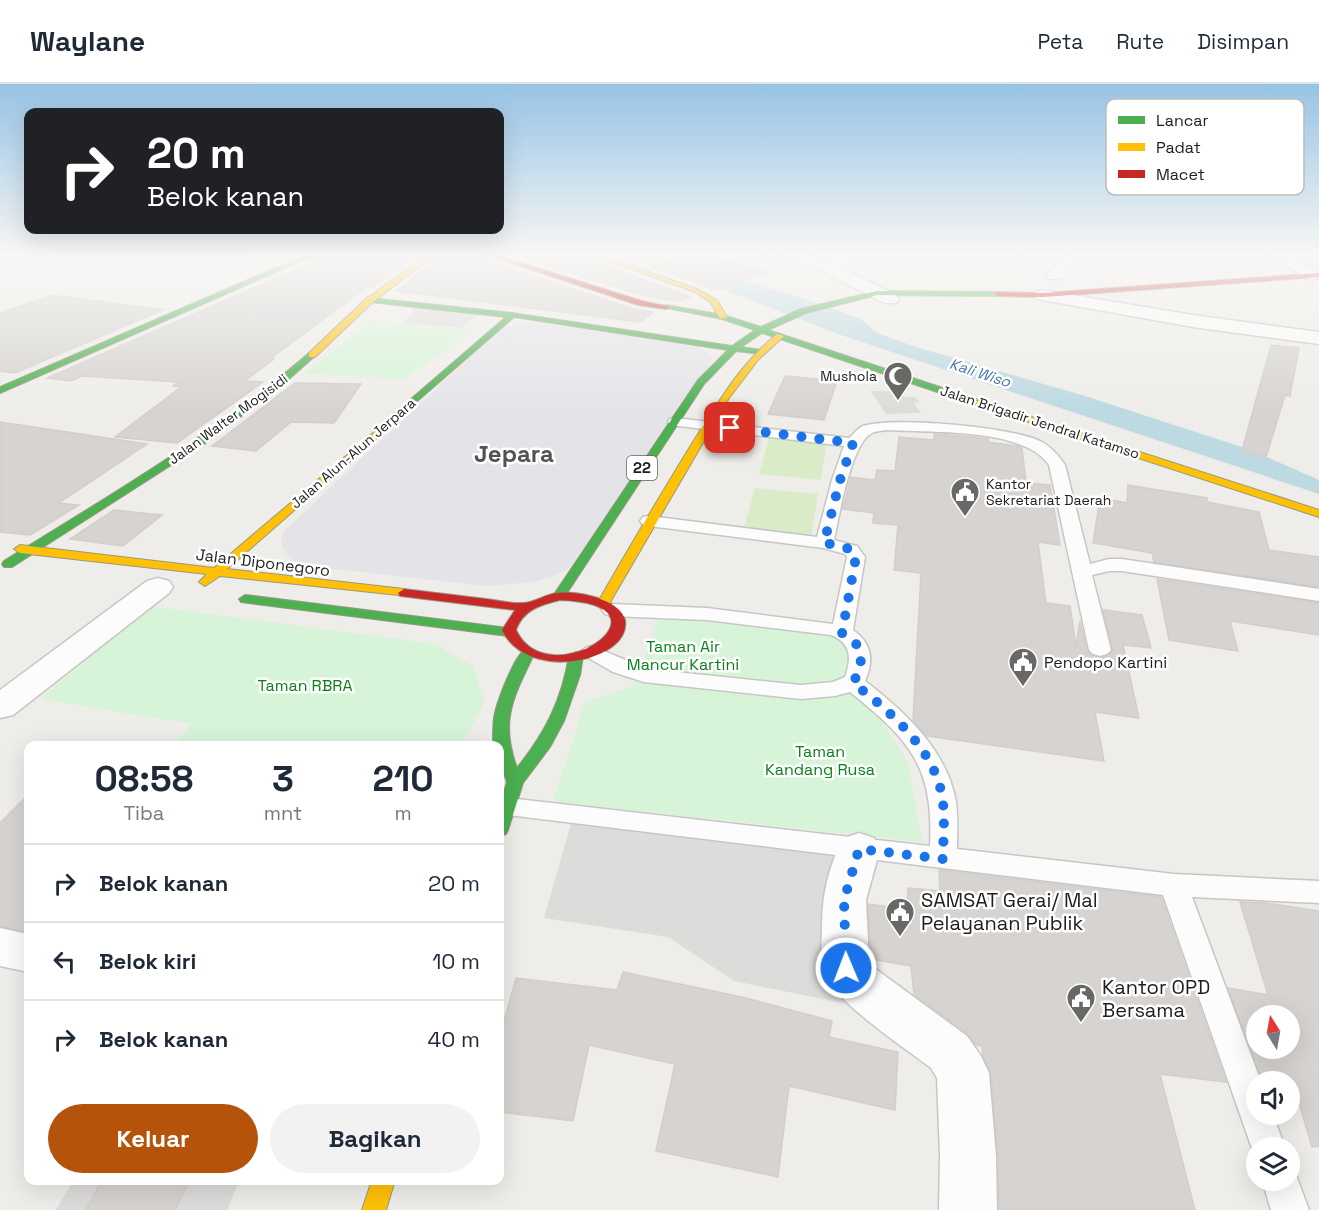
<!DOCTYPE html>
<html lang="id">
<style>
:root{--surface:#fff;--page:#f2f2f3;--text:#1f2937;--muted:#747a83;--line:#e0e1e3;--accent:#b45309}
body{margin:0;font-family:"Space Grotesk",sans-serif;background:var(--page);color:var(--text);height:100vh;display:flex;flex-direction:column;font-size:22px;white-space:nowrap}
*{box-sizing:border-box;margin:0}
p{font-size:20px;color:var(--muted)}
.icon{flex:none;width:33px;height:33px;fill:none;stroke:currentColor;stroke-width:2;stroke-linecap:round;stroke-linejoin:round}
.map{position:relative;flex:1;overflow:hidden}
.drawer{position:absolute;left:24px;top:657px;width:480px;height:444px;display:flex;flex-direction:column;background:var(--surface);border-radius:12px;box-shadow:0 6px 24px #0002}
.drawer>*{flex:none}
.top-card{position:absolute;left:24px;top:24px;width:480px;height:126px;border-radius:12px;box-shadow:0 6px 24px #0002;background:#202124;color:#fff;overflow:hidden}
.needle{width:39px;rotate:349deg}
.fabs{position:absolute;left:1246px;top:921px;display:grid;gap:12px}
.fabs a{display:grid;place-items:center;width:54px;height:54px;border-radius:50%;background:var(--surface);box-shadow:0 6px 24px #0002;font-size:30px}
.pin{position:absolute;display:grid;place-items:center;width:51px;height:51px;color:#fff;margin:-26px;border-radius:12px;box-shadow:0 3px 9px #0006}
.me{position:absolute;width:66px;margin:-33px;rotate:359deg;stroke-linejoin:round;filter:drop-shadow(0 0 4px #0008)}
.turn{display:flex;align-items:center;gap:21px;height:126px;padding:0 24px;font-size:27px}
.turn .icon{width:78px;height:78px;stroke-width:2.5}
.turn b{display:block;font-size:42px;line-height:51px}
.eta{display:flex;justify-content:space-evenly;align-items:center;height:102px;text-align:center}
.eta b{font-size:36px;font-weight:800;line-height:42px}
.cta{display:flex;gap:12px;margin-top:auto;padding:12px 24px}
.cta a{flex:1;height:69px;border-radius:36px;background:var(--accent);color:#fff;font-size:24px;font-weight:800;line-height:69px;text-align:center}
.cta a+a{background:var(--page);color:var(--text)}
ul{padding:0;list-style:none}
li{display:flex;align-items:center;gap:18px;height:78px;padding:0 24px;border-top:2px solid var(--line)}
li div{flex:1}
li b{display:block;font-size:22px}
li em{font-style:normal}
header{display:flex;align-items:center;gap:36px;box-sizing:border-box;height:84px;padding:0 30px;background:var(--surface);border-bottom:2px solid var(--line)}
header strong{font-size:28px}
nav{display:flex;gap:33px;margin-inline-start:auto;font-size:21px}
.map>svg:first-child{display:block}
.religious{fill:#dddcda}
.grass{fill:#daecc7}
.park{fill:#d7f4d8}
.plaza{fill:#e4e3e8}
.water{fill:#bdd9e1}
.building{fill:#d6d3d0;stroke:#d2cfca;stroke-width:1.5;fill-rule:evenodd}
.lines{fill:none;stroke-linecap:round;stroke-linejoin:round}
.lane-casing{stroke:#c7c6c5;stroke-width:3}
.street-casing{stroke:#c7c6c5;stroke-width:3}
.fast-casing{stroke:#969980;stroke-width:2}
.slow-casing{stroke:#969980;stroke-width:2}
.jam-casing{stroke:#969980;stroke-width:2}
.lane{fill:#fdfcfc;fill-rule:evenodd}
.street{fill:#fdfcfc;fill-rule:evenodd}
.fast{fill:#4caf50;fill-rule:evenodd}
.slow{fill:#ffc107;fill-rule:evenodd}
.jam{fill:#c62828;fill-rule:evenodd}
.route{stroke:#1a73e8;stroke-width:10;stroke-dasharray:0 18}
.labels{text-anchor:middle;stroke-width:5;stroke-linejoin:round;paint-order:stroke}
.far-poi-label{font-size:14px;fill:#202020;stroke:#fff;text-anchor:end}
.far-street-label{font-size:14px;fill:#202020;stroke:#fff}
.far-water-label{font-size:15px;font-style:italic;fill:#4775aa;stroke:#fff}
.shield{fill:#fff;stroke:#636363;stroke-width:1.5}
.shield-label{font-size:15px;font-weight:bold;fill:#202020}
.street-label{font-size:16px;fill:#202020;stroke:#fff}
.park-label{font-size:16px;fill:#0b8219;stroke:#fff}
.poi-label{font-size:16px;fill:#202020;stroke:#fff;text-anchor:start}
.near-poi-label{font-size:20px;fill:#202020;stroke:#fff;text-anchor:start}
.far-town-label{font-size:24px;font-weight:bold;fill:#535353;stroke:#fff}
.key{fill:#fff;stroke:#bcbcbc;stroke-width:1.5}
.key-label{font-size:16px;fill:#202020}
</style>
<header>
<strong>Waylane</strong>
<nav><a>Peta</a><a>Rute</a><a>Disimpan</a></nav>
</header>
<div class="map">
<svg width="1319" height="1126" viewBox="0 0 1319 1126">
<rect width="100%" height="100%" fill="#efede9"/>
<g class="religious">
<path d="M415 223 478 231 461 244 404 239Z"/>
<path d="M870 307H899L904 313H915L920 318 914 319 921 329 886 330Z"/>
<path d="M572 736 844 769 843 919 734 897 668 853 544 834Z"/>
<path d="M73 1097H239L227 1126H56Z"/>
</g>
<g class="grass">
<path d="M769 353 827 358 821 396 759 390Z"/>
<path d="M755 404 818 410 811 453 743 447Z"/>
</g>
<g class="park">
<path d="M371 237 474 246 404 295 305 289Z"/>
<path d="M150 522 435 560 473 582 484 618 462 661 172 662 191 640 40 615Z"/>
<path d="M659 533 840 551 855 573 857 606 875 627 908 678 922 758 553 718 585 618 630 603 636 597Z"/>
</g>
<path class="plaza" d="M531 238 698 262 712 272 711 279 569 484 555 492 532 498 487 502 308 482 293 476 283 465 281 457 284 447 497 248 506 243Z"/>
<path class="water" d="M620 170H661L817 219 861 235 877 249 913 262 1085 312 1251 366 1319 396V410L841 251 704 198Z"/>
<g class="building">
<path d="M331 170H419L372 204 367 203 271 274 274 275 245 297 263 298 177 359 115 353 181 303 173 302 178 298 82 292 71 297 47 294Z"/>
<path d="M443 170H477L481 175 634 225 653 228 640 238 396 207Z"/>
<path d="M511 170H583L587 175 690 213 676 217 645 212Z"/>
<path d="M693 170H708L769 188 712 206 704 201 648 181Z"/>
<path d="M52 211 163 226 15 289 0 287V229Z"/>
<path d="M1271 261 1299 264 1290 312 1285 311 1266 373 1242 367Z"/>
<path d="M785 292 837 297 824 336 768 330Z"/>
<path d="M295 299 361 300 334 339 291 338 256 367 212 362Z"/>
<path d="M0 338 147 360 59 419 79 421 30 451 0 448Z"/>
<path d="M934 350 973 353 988 355V358L1018 362 1022 364 1026 399 1050 401 1060 461 1038 458 1046 519 1070 522 1076 562 1080 537 1087 568 1099 574 1108 572 1113 565 1103 526 1142 531 1151 564 1123 561 1139 634 1095 628 1104 677 927 652 913 636 921 489 894 486 898 441 873 439 874 429 843 425 851 393 875 396 877 386 895 387 899 353 934 356Z"/>
<path d="M1128 401 1207 414V418L1259 428 1269 466 1319 473V503L1154 478 1152 469 1093 459 1100 414 1127 419Z"/>
<path d="M114 426 162 431 123 462 70 455Z"/>
<path d="M1157 495 1319 519V551L1230 537 1238 567 1169 556Z"/>
<path d="M28 711V848L0 842V739Z"/>
<path d="M939 786 1161 813 1226 998 1160 990 1195 1126H999L998 1072 991 989 983 972 982 962 976 961 968 950 914 910 911 882 871 875 868 820 907 825 908 804 940 807Z"/>
<path d="M1240 818 1266 819 1319 827V1062L1312 1063 1295 1006H1290V998H1263L1228 904 1268 911ZM1257 932H1290V964H1257Z"/>
<path d="M623 888 746 914 832 937 829 953 898 968 895 1026 789 1002 778 1093 656 1067 675 980 589 961 573 1037 500 1028V951L516 894 617 906Z"/>
<path d="M102 1096H190L175 1126H86Z"/>
</g>
<g class="lines">
<g class="lane-casing">
<g id="lane">
<path d="M675 334 849 354C854 350 858 344 863 342 892 332 1015 343 1042 358 1052 364 1059 372 1065 381L1090 480 1109 475H1122L1319 505V517L1122 487H1109L1092 491 1111 566 1107 570 1100 572 1093 570 1089 566 1049 381C1024 343 927 349 886 346 882 347 876 347 872 349 851 359 839 433 834 456L857 462 865 473 853 546C872 559 874 577 865 597 905 628 947 666 956 718 958 734 957 750 957 765L1174 790 1319 797V819L1192 813 1261 998H1257V1030H1273L1285 1064H1257L1256 1076 1163 811 500 730V716L507 714 930 762C934 683 910 656 850 608L835 612 801 615 644 598 613 588 585 572 581 568 585 564 592 562 647 585 801 601 833 598 845 593C852 574 851 559 831 551L707 536 612 532 605 530 602 526 605 522 612 520 707 524 833 540 847 473 845 470 823 464 649 442 643 441 640 437 643 433 649 432 817 453 832 396 844 362 670 341 668 338 670 335Z"/>
<path d="M1290 1082 1293 1083 1309 1126H1271L1262 1096H1290Z"/>
</g>
</g>
<g class="street-casing">
<g id="street">
<path d="M779 170H806L823 176 851 170H870L860 178 838 182 896 211 899 215 896 219H884L822 187 782 173Z"/>
<path d="M1068 170H1085L1061 195H1049L1047 192 1049 189Z"/>
<path d="M1270 170H1289L1318 188 1319 193 1312 196 1306 194Z"/>
<path d="M1043 206 1193 231 1319 248V260L1193 243 1037 215 1034 211 1037 207Z"/>
<path d="M158 494 169 497 173 503 169 509 13 631 0 634V606L147 497Z"/>
<path d="M859 749 874 754 880 765 866 816 869 878 877 886 967 952 981 972 989 989 996 1072 997 1126H939L940 1072 937 994 931 984C905 964 827 913 822 883 820 870 822 855 822 841 822 811 829 780 844 754Z"/>
<path d="M0 844 28 850V888L0 882Z"/>
</g>
</g>
<g class="fast-casing">
<g id="fast">
<path d="M308 170H317L0 309V303Z"/>
<path d="M877 207 998 208 1002 210 998 212 877 211 806 229 768 246 982 317V321H976L762 249 741 263 761 266V270L736 267 704 300 565 512 559 516 553 512 698 296 728 266 514 233 392 339 389 338V334L506 233 370 218 366 216 370 214 512 229 732 262 755 246 722 235 662 223 666 221 723 231 761 243 801 225Z"/>
<path d="M309 269 316 271 281 302 207 358 12 483H4L2 480 4 477C109 412 215 350 309 269Z"/>
<path d="M245 511 508 544 515 548 508 552 241 518 239 515Z"/>
<path d="M528 564 535 568C514 612 499 636 517 684 545 649 562 616 569 572L576 568 583 572 580 591 564 637 550 663 523 699 508 746 506 750 500 752V721L507 698 500 678V662H494L493 658C493 650 493 642 494 634 496 621 515 567 528 564Z"/>
</g>
</g>
<g class="slow-casing">
<g id="slow">
<path d="M429 170H436L373 218 315 273H309V269L367 214Z"/>
<path d="M590 170H599L699 206 717 216 727 233 720 235 711 219 695 208Z"/>
<path d="M777 250 784 252 758 276 729 314 609 520 603 524 599 523 597 520C628 465 660 412 693 358 718 319 740 280 777 250Z"/>
<path d="M976 317H982L1319 426V433L976 321Z"/>
<path d="M392 333 395 334V338L227 485 404 505 410 509 408 512 220 492 205 502 199 498 207 490 20 469 14 465 20 461 214 484Z"/>
<path d="M372 1096H395L386 1126H362Z"/>
</g>
</g>
<g class="jam-casing">
<g id="jam">
<path d="M484 170H494L642 217 670 223 666 225 638 221Z"/>
<path d="M1319 189V193L1043 213 998 212 994 210 998 208 1043 209Z"/>
<path d="M404 505C431 508 459 512 486 515 498 516 511 520 523 519 534 519 546 510 557 509 575 506 621 515 625 536 632 577 528 600 502 546L515 526 400 512 398 509ZM560 516C684 521 549 615 516 546 523 526 540 521 560 516Z"/>
</g>
</g>
<use href="#lane" class="lane"/>
<use href="#street" class="street"/>
<use href="#fast" class="fast"/>
<use href="#slow" class="slow"/>
<use href="#jam" class="jam"/>
</g>
<linearGradient id="sky" x2="0" y2="1"><stop stop-color="#97c3e5"/><stop offset="0.52" stop-color="#f8f7f5"/><stop offset="1" stop-color="#f8f7f5" stop-opacity="0"/></linearGradient>
<rect width="1319" height="328" fill="url(#sky)"/>
<g class="lines">
<path class="route" d="M730 344 853 359 840 396 824 459C835 461 850 461 856 473L842 549C866 561 864 579 853 599 891 628 938 668 943 719 945 737 943 757 943 775L859 765 844 816 846 884"/>
</g>
<defs>
<g id="mosque-pin" transform="scale(1.5)"><path d="M0 17L-7.5 6A9.5 9.5 0 1 1 7.5 6Z" fill="#686866" stroke="#fff"/><path d="M3.5-4.9A6 6 0 1 0 3.5 4.9A5 5 0 1 1 3.5-4.9Z" fill="#fff"/></g>
<g id="civic-pin" transform="scale(1.5)"><path d="M0 17L-7.5 6A9.5 9.5 0 1 1 7.5 6Z" fill="#686866" stroke="#fff"/><path d="M-.6-6.5H3V-4.5H.6V-3L4-1V1h2V6H-6V1h2V-1L-.6-3ZM-1.2 2.5V6h2.4V2.5Z" fill="#fff"/></g>
</defs>
<g fill-rule="evenodd">
<use href="#mosque-pin" x="898" y="292"/>
<use href="#civic-pin" x="965" y="408"/>
<use href="#civic-pin" x="1023" y="578"/>
<use href="#civic-pin" x="900" y="828"/>
<use href="#civic-pin" x="1081" y="914"/>
</g>
<g class="labels">
<g class="far-poi-label">
<text x="877" y="297">Mushola</text>
<text x="986" y="405" text-anchor="start">Kantor<tspan x="986" dy="16">Sekretariat Daerah</tspan></text>
</g>
<g class="far-street-label">
<text transform="translate(228 335) rotate(-36)" y="5">Jalan Walter Mogisidi</text>
<text transform="translate(1040 338) rotate(18)" y="5">Jalan Brigadir Jendral Katamso</text>
<text transform="translate(353 369) rotate(-41)" y="5">Jalan Alun-Alun Jerpara</text>
</g>
<g class="far-water-label">
<text transform="translate(980 289) rotate(18)" y="5">Kali Wiso</text>
</g>
<rect class="shield" x="627" y="372" width="30" height="24" rx="4.5"/>
<g class="shield-label">
<text x="642" y="389">22</text>
</g>
<g class="street-label">
<text transform="translate(263 478) rotate(7)" y="6">Jalan Diponegoro</text>
</g>
<g class="park-label">
<text x="683" y="568">Taman Air<tspan x="683" dy="18">Mancur Kartini</tspan></text>
<text x="305" y="607">Taman RBRA</text>
<text x="820" y="673">Taman<tspan x="820" dy="18">Kandang Rusa</tspan></text>
</g>
<g class="poi-label">
<text x="1044" y="584">Pendopo Kartini</text>
</g>
<g class="near-poi-label">
<text x="921" y="823">SAMSAT Gerai/ Mal<tspan x="921" dy="23">Pelayanan Publik</tspan></text>
<text x="1102" y="910">Kantor OPD<tspan x="1102" dy="23">Bersama</tspan></text>
</g>
<g class="far-town-label">
<text x="514" y="378">Jepara</text>
</g>
</g>
<rect x="1106" y="15" width="198" height="96" rx="9" class="key"/>
<rect x="1118" y="32" width="27" height="8" fill="#4caf50"/>
<rect x="1118" y="59" width="27" height="8" fill="#ffc107"/>
<rect x="1118" y="86" width="27" height="8" fill="#c62828"/>
<g class="key-label">
<text x="1156" y="42">Lancar</text>
<text x="1156" y="69">Padat</text>
<text x="1156" y="96">Macet</text>
</g>
</svg>
<div class="fabs">
<a><svg class="needle" viewBox="-14 -14 28 28"><path d="M0-13l5 13h-10z" fill="#e53935"/><path d="M0 13l5-13h-10z" fill="#747a83"/></svg></a>
<a><svg class="icon" aria-label="sound" viewBox="0 0 24 24"><path d="M4 9h4l5-4v14l-5-4H4zM17 9q2 3 0 6"/></svg></a>
<a><svg class="icon" aria-label="layers" viewBox="0 0 24 24"><path d="M12 4l9 5-9 5-9-5zM3 14l9 5 9-5"/></svg></a>
</div>
<div class="pin" style="left:730px;top:344px;background:#d93025"><svg class="icon" aria-label="arrive" viewBox="0 0 24 24"><path d="M6 21V4h12l-3 4 3 4H6"/></svg></div>
<svg class="me" style="left:846px;top:884px" viewBox="-20 -20 40 40"><circle r="17" fill="#1a73e8" stroke="#fff" stroke-width="3"/><path d="M0-11L8 9 0 5-8 9z" fill="#fff"/></svg>
<div class="top-card">
<div class="turn"><svg class="icon" aria-label="right" viewBox="0 0 24 24"><path d="M7 20v-9h11M14 6l5 5-5 5"/></svg><div><b>20 m</b>Belok kanan</div></div>
</div>
<section class="drawer">
<div class="eta">
<div><b>08:58</b><p>Tiba</p></div>
<div><b>3</b><p>mnt</p></div>
<div><b>210</b><p>m</p></div>
</div>
<ul>
<li><svg class="icon" aria-label="right" viewBox="0 0 24 24"><path d="M7 20v-9h11M14 6l5 5-5 5"/></svg><div><b>Belok kanan</b></div><em>20 m</em></li>
<li><svg class="icon" aria-label="left" viewBox="0 0 24 24"><path d="M17 20v-9H6M10 6l-5 5 5 5"/></svg><div><b>Belok kiri</b></div><em>10 m</em></li>
<li><svg class="icon" aria-label="right" viewBox="0 0 24 24"><path d="M7 20v-9h11M14 6l5 5-5 5"/></svg><div><b>Belok kanan</b></div><em>40 m</em></li>
</ul>
<div class="cta"><a>Keluar</a><a>Bagikan</a></div>
</section>
</div>
